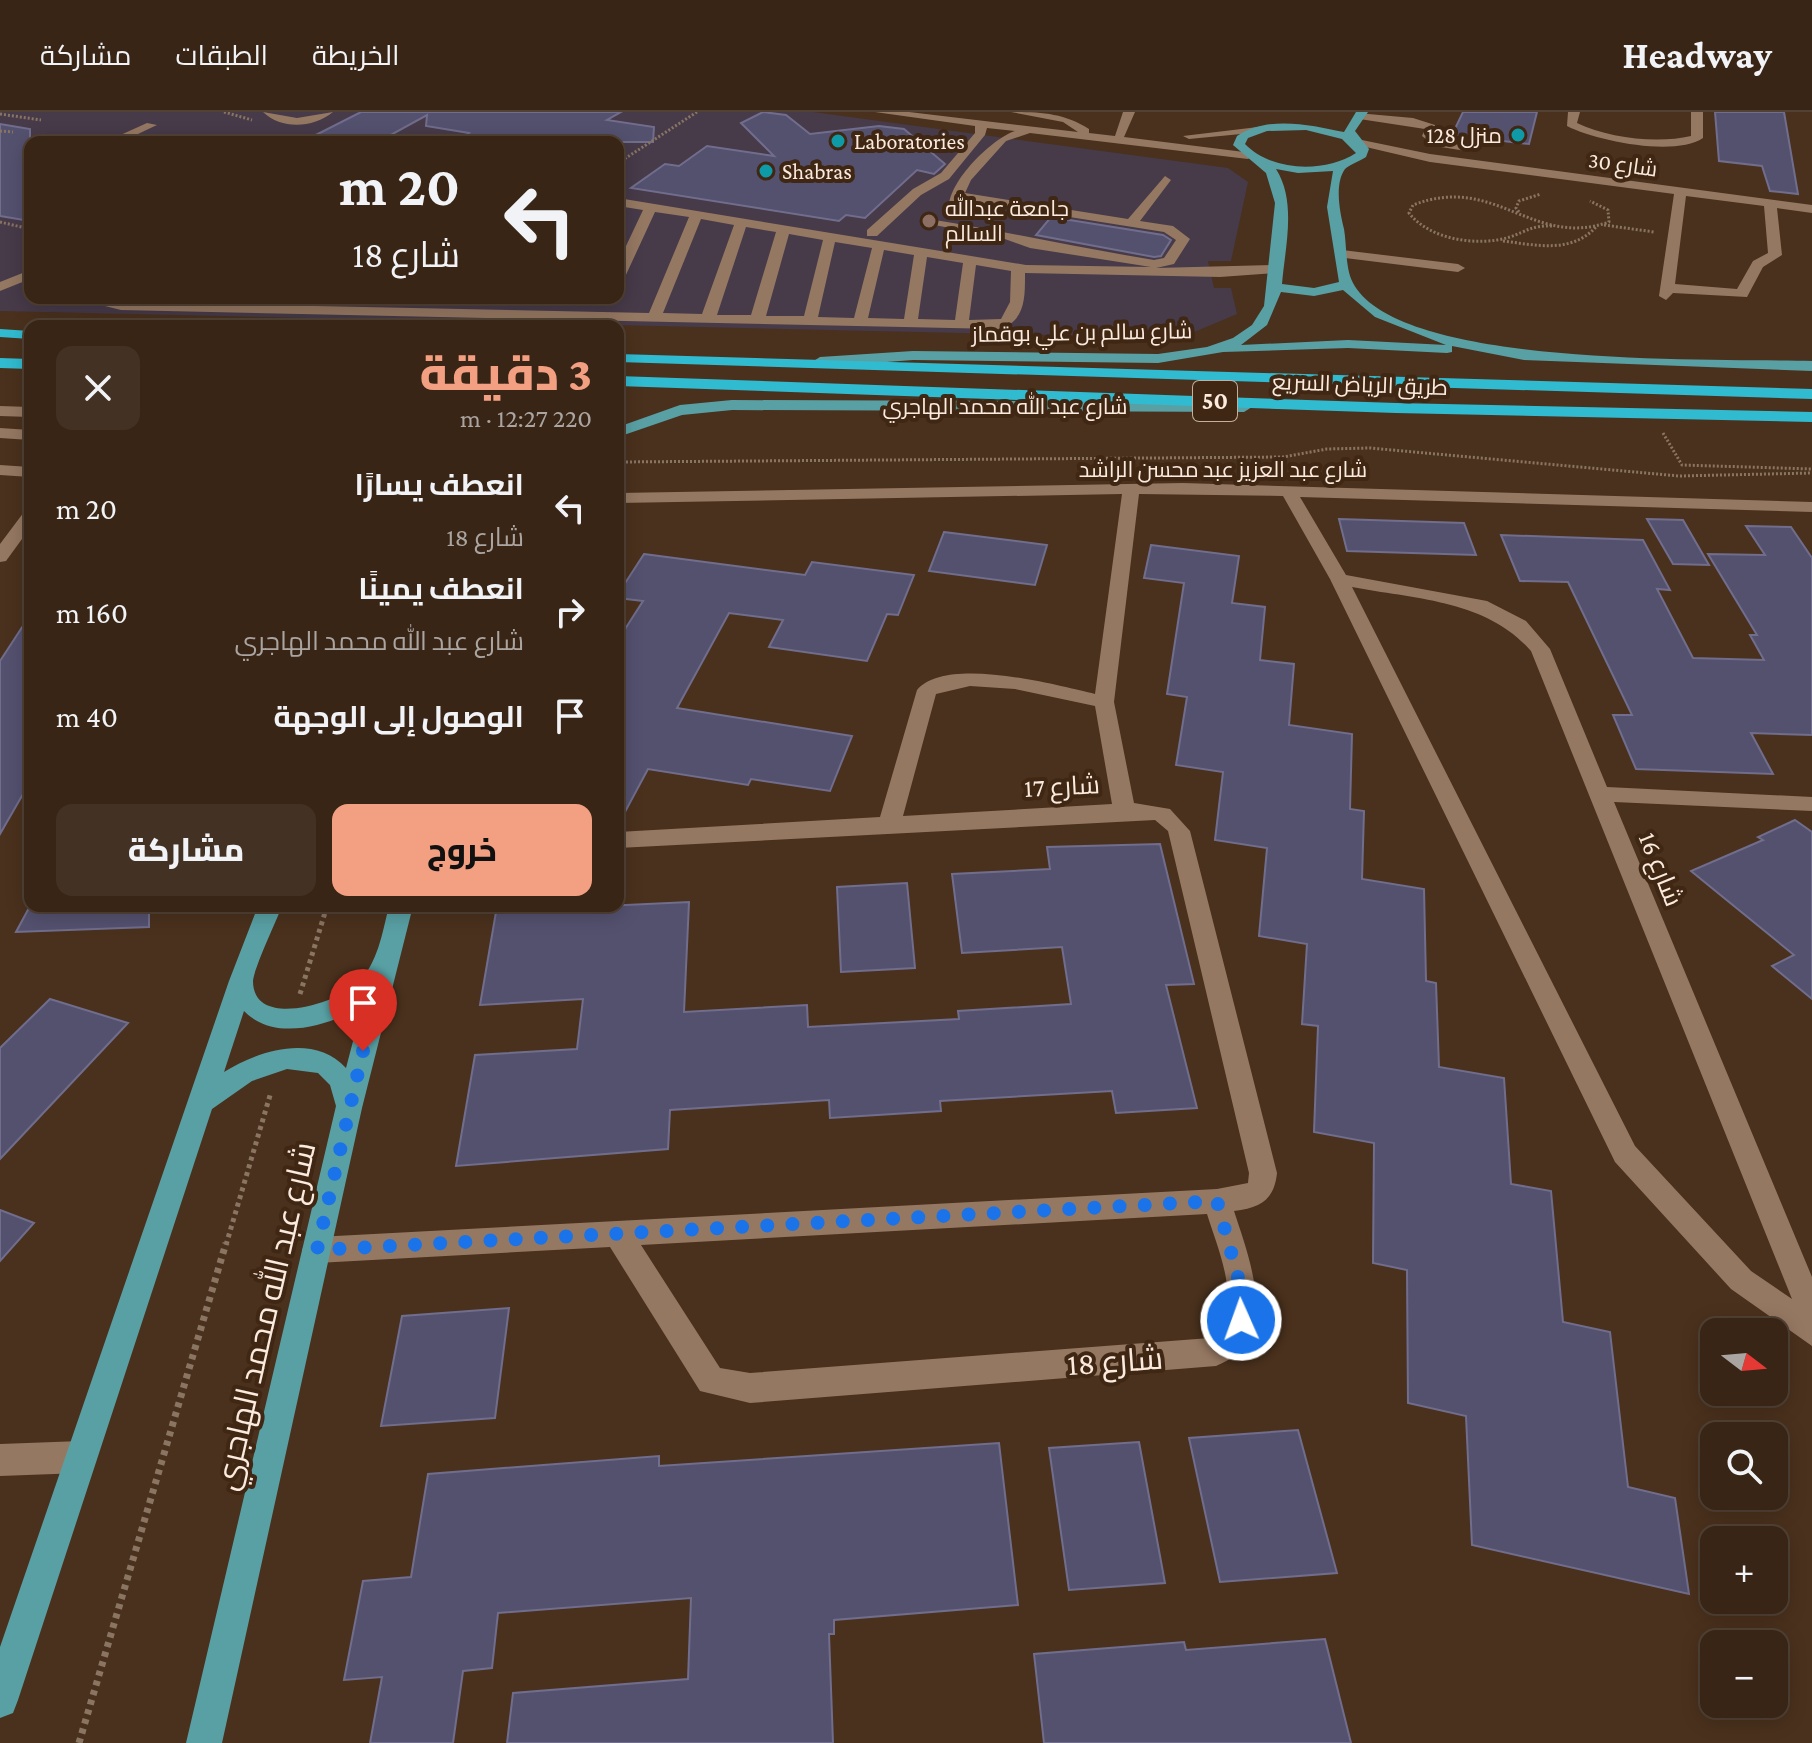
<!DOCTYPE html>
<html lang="ar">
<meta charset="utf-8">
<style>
:root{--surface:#382516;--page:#433123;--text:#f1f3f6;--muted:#aba5a1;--line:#524235;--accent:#f39f82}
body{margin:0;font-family:"Crimson Pro",Cairo,serif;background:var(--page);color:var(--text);direction:rtl;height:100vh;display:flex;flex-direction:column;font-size:30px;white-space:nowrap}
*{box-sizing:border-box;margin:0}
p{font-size:26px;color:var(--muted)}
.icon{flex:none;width:44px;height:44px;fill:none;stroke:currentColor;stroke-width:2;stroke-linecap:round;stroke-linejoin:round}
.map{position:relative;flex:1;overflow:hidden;direction:ltr}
.sheet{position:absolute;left:24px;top:208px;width:600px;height:592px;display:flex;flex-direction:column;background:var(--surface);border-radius:16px;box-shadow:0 4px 20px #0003,0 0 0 2px var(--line);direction:rtl}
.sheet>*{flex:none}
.banner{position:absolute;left:24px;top:24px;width:600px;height:168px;border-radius:16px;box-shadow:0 4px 20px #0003,0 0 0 2px var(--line);direction:rtl;background:#382516;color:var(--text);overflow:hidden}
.needle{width:52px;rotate:106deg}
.fabs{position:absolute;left:1700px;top:1206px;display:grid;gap:16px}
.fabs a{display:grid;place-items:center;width:88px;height:88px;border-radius:16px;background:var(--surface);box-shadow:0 4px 20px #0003,0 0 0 2px var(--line);font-size:40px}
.pin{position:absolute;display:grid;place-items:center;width:68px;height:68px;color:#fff;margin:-82px -34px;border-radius:50% 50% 50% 0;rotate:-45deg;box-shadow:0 0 8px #0007}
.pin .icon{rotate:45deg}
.me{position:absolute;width:88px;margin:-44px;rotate:358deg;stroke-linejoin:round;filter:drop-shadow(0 0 6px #0008)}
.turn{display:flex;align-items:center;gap:28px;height:168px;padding:0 32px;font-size:36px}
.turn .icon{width:104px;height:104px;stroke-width:2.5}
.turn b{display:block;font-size:56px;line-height:68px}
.round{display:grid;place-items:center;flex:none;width:84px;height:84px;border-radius:16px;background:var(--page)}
.overview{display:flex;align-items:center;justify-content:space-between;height:136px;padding:0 32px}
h1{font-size:48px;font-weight:800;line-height:60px;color:var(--accent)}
.primary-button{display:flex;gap:16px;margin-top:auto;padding:16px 32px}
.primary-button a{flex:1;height:92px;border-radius:16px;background:var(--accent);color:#111;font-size:32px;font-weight:800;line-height:92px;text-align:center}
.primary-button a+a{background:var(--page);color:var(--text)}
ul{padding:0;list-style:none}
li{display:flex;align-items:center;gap:24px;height:104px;padding:0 32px}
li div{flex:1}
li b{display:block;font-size:30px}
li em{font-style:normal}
header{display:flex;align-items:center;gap:48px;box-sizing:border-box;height:112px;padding:0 40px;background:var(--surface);border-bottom:2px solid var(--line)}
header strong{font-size:38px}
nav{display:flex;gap:44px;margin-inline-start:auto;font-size:28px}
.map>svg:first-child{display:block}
.education{fill:#473a49;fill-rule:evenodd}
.building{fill:#54516f;stroke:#706d8d;stroke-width:2}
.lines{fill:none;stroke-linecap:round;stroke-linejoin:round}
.path-far2{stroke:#8a7462;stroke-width:3;stroke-dasharray:2 2;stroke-linecap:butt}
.path-far1{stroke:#8a7462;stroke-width:5;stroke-dasharray:4 4;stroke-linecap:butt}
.path{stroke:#8a7462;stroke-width:7;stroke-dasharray:5 5;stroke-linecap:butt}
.minor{fill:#957862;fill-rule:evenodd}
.major{fill:#59a0a4;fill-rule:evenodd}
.highway{fill:#31bbd0;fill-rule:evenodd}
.route{stroke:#1a73e8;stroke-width:14;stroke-dasharray:0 25.2}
.culture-dot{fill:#0f9aa8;stroke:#3f2713;stroke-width:3}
.education-dot{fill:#8d6e63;stroke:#3f2713;stroke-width:3}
.labels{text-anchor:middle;stroke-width:8;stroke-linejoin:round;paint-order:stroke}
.far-poi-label{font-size:22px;fill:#fbeade;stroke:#3f2713;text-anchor:start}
.far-street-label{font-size:22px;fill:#fbeade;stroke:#3f2713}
.shield{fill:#3f2713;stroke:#c3b0a1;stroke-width:2}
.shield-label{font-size:24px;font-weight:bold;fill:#fbeade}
.street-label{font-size:26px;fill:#fbeade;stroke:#3f2713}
.near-street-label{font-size:32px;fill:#fbeade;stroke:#3f2713}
</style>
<header>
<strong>Headway</strong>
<nav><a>الخريطة</a><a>الطبقات</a><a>مشاركة</a></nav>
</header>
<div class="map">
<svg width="1812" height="1631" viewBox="0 0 1812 1631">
<rect width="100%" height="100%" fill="#4a311d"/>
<path class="education" d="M0 0H813L1228 56 1248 70 1231 149H1208L1214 176H1231L1237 202 1180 226 0 199ZM30 30H618V186H30Z"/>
<g class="building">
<path d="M361 0H621L607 8 654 15 653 30H460L469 21 426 14 427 3 378 30H302Z"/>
<path d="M763 0 786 3 810 22 879 14 904 17 945 52 934 62 917 58 865 106 846 103 839 109 631 76 665 52 679 54 707 34 774 44 741 11Z"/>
<path d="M1463 0H1537L1529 32 1452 23Z"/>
<path d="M1715 0H1784L1798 82 1770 79 1762 54 1719 49Z"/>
<path d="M0 12 30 17V109L0 104Z"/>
<path d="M1051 105 1163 123 1171 128 1161 144 1154 145 1036 123Z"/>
<path d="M1339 407 1464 411 1476 443 1347 439Z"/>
<path d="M1647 407 1683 408 1709 453 1673 452Z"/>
<path d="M1746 414 1791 415 1812 446V623L1751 621 1773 662 1636 657 1613 603H1632L1568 470 1520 469 1501 423 1643 428 1670 478 1657 477 1693 546 1764 548 1750 523H1757L1708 442 1765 443Z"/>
<path d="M944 420 1047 433 1035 473 929 459Z"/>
<path d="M1151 433 1239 444 1232 491 1265 495 1260 548 1294 552 1289 613 1352 622 1350 697 1364 699 1362 767 1424 777 1426 869 1436 871 1439 955 1504 966 1511 1072 1551 1079 1563 1210 1610 1220 1628 1375 1675 1386 1689 1482 1472 1433 1466 1304 1408 1291 1407 1158 1373 1151 1374 1031 1314 1020 1318 914 1302 912 1307 832 1259 824 1267 736 1215 728 1223 660 1176 653 1187 585 1167 582 1184 471 1144 466Z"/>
<path d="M644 442 805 463 812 450 914 463 898 503 887 502 867 549 769 535 783 508 729 501 677 596 852 624 830 679 751 667 748 673 648 657 618 713V528L643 489 618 486V482Z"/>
<path d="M30 503V670L0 722V549Z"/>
<path d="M1795 708 1812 720V887L1772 854 1794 843 1691 759 1763 728 1758 725Z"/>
<path d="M1160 732 1194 872 1166 873 1197 996 1116 1001 1112 979 940 989 941 999 830 1006 829 988 670 998 668 1037 456 1054 475 943 577 937 583 887 480 893 497 794 562 796 689 790 684 900 807 893 808 915 959 907 958 899 1071 892 1062 835 962 841 952 762 1050 757 1047 735Z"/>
<path d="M907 771 915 856 841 860 837 775Z"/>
<path d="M30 794H149V815L16 820Z"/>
<path d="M50 887 128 911 0 1047V936Z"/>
<path d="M0 1098 34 1111 0 1149Z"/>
<path d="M509 1196 495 1306 381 1314 402 1204Z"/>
<path d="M1298 1318 1337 1461 1220 1470 1189 1326Z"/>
<path d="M1139 1330 1165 1471 1069 1478 1049 1336Z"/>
<path d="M999 1331 1018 1493 834 1508V1522H829L833 1631H507L513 1581 688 1567 691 1486 498 1501 492 1556 463 1559 453 1631H370L382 1565 344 1568 363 1469 411 1465 428 1362 659 1344V1354Z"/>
<path d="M1325 1527 1351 1631H1044L1034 1542 1184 1530 1186 1538Z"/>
</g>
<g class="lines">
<g class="path-far2">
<path d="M224 0 252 8"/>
<path d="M0 2 41 8"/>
<path d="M0 19 13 20"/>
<path d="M618 51 697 0"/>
<path d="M1519 100 1516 96 1519 89 1541 82"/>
<path d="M0 110 30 117"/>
<path d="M1604 113 1654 120"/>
<path d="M1552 114C1533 113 1527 119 1510 125 1478 135 1430 128 1409 101L1413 93C1496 61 1532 137 1609 110L1608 98 1590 89"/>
<path d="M1503 129C1536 133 1571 142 1596 115"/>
<path d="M1663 321 1682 353 1812 357"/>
<path d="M618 350 1283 345 1327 337 1370 336 1679 364 1812 361"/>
</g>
<g class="path-far1">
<path d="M300 882 327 794"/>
<path d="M226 1133 271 980"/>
</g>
<path class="path" d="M79 1631 226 1131"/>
<g class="minor">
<path d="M263 0 297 6 333 0C313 16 282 18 263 0Z"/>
<path d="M875 0H909L1078 20 1063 10 1011 0C1041 0 1064 1 1089 17V21L1115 24 1123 0H1135L1124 25 1252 41 1254 43 1248 47 1030 21 1006 29 971 68 965 81 1128 107 1165 64 1171 68 1140 109 1173 114 1190 127 1174 152 1156 156 1275 153 1282 157 1275 161 1220 165 1025 161C1025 185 1026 210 998 217L121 198 97 192 99 186H113L112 189 121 190 649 201 689 105 655 100 625 165 618 169V151L643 98 618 94V86L1026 153 1151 155 1030 136 1002 126 929 112 935 108C1009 120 1080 136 1154 148L1164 146 1176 128 1164 120 962 88 957 97H949C947 71 991 27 1015 19L987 16 985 23 949 67 921 83 877 124H867V118L913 77 941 61 975 21V14ZM701 107 734 113 702 202 663 201ZM746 115 776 120 751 203H717ZM789 122 823 128 804 204H766ZM835 130 872 136 854 206 818 205ZM884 138 914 143 904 207 868 206ZM927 145 963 151 955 208 918 207ZM976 153 1011 159 1010 190 1001 207 969 208Z"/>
<path d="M1568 0H1580L1577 11C1608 26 1657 32 1691 24V0H1703V26C1675 45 1596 29 1567 14Z"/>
<path d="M1357 1 1413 6 1435 13 1434 23 1442 29 1472 36 1466 39 1435 34 1422 24 1425 17 1353 6Z"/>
<path d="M147 11 157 13 121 30H105Z"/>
<path d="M1258 15 1262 20 1189 27 1183 24Z"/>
<path d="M1357 27 1430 42 1812 93V101L1777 96 1782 143 1763 155 1747 185 1673 181 1666 188 1659 184 1674 82 1430 50 1353 32ZM1686 84 1764 94 1768 141 1753 149 1737 177 1675 172Z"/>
<path d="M1342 138 1458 152 1465 156 1458 160 1337 145 1335 142Z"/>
<path d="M30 158V167L0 179V170Z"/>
<path d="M0 294 30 295V305L0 304Z"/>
<path d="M0 316 30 318V328L0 326Z"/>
<path d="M0 353 30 355V365L0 363Z"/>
<path d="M1183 371 1812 390V400L1300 385 1346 463 1487 489 1526 509 1550 537 1607 675 1812 685V699L1614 690 1812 1165V1234L1731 1177 1615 1050 1330 467 1283 384 1139 382 1114 590 1134 691 1170 697 1190 719 1277 1061C1274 1088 1261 1096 1234 1099 1250 1148 1282 1229 1216 1254L750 1291 700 1279 610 1135 317 1151 307 1147 302 1138 307 1129 317 1125 1217 1077 1248 1071 1249 1061 1168 719 1155 708 618 736V720L880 705 917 578C946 543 1056 573 1095 582L1122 382 618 391V381ZM1352 475C1415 487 1487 488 1531 539L1792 1187 1751 1159 1635 1034ZM970 574 1015 577 1095 594 1112 692 903 704 936 582ZM1207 1102C1218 1138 1246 1198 1210 1226L750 1261 720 1256 641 1133Z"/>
<path d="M30 399V416L6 449 0 450V432L24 400Z"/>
<path d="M81 1329 92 1334 97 1345 92 1356 81 1361 0 1364V1332Z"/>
</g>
<g class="major">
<path d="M1356 0H1368L1355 19 1369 37 1366 45C1360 49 1349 53 1345 57 1334 72 1340 101 1344 117 1347 134 1345 156 1353 171 1399 258 1721 246 1812 249V259L1524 248 1452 234V240L1447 241 1348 236 1223 240 1158 251 913 248 820 255 812 250 820 245 913 239 1158 242 1207 235 1233 226 1252 213 1264 194 1275 91 1266 61 1233 33 1237 24C1267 3 1311 13 1344 20ZM1306 18 1342 27 1356 41C1325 61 1272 60 1245 32L1248 26 1267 19ZM1276 57 1298 61 1333 59 1327 95 1339 170 1314 176 1282 172C1285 135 1297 90 1276 57ZM1343 178 1375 205 1446 233 1348 228 1241 233 1267 213 1281 180 1314 184Z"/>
<path d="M732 288 1244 290 1252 295 1244 300 732 298 682 303 618 325V315L680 293Z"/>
<path d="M258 794H282C276 810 254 856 253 869 253 918 337 891 357 872 378 851 382 822 389 794H413L362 996 222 1631H186L336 994 330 973 318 961 287 957 252 969 212 997 18 1588 13 1601 0 1606V1535L229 869ZM362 895 346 956C314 921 259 938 224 960L244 899C275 931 329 913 362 895Z"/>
</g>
<g class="highway">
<path d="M0 217 30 219V227L0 225Z"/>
<path d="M618 242 1812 277V287L618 250Z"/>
<path d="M0 246 30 247V257L0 256Z"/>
<path d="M618 264 1396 291 1812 300V310L1396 301 618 274Z"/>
</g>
</g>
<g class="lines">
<path class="route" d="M363 939 317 1138 1217 1089 1239 1169 1241 1208"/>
</g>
<g class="culture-dot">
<circle cx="1518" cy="23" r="8"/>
<circle cx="838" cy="29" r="8"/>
<circle cx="766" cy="59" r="8"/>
</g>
<circle class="education-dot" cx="929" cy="109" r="8"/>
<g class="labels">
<g class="far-poi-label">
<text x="1502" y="31" text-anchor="end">منزل 128</text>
<text x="854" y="37">Laboratories</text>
<text x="782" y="67">Shabras</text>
<text x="945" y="104">جامعة عبدالله<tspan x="945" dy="25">السالم</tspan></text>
</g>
<g class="far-street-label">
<text transform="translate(1623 52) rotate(8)" y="8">شارع 30</text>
<text transform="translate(1082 220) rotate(-1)" y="8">شارع سالم بن علي بوقماز</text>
<text transform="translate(1360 272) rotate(2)" y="8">طريق الرياض السريع</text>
<text x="1005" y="302">شارع عبد الله محمد الهاجري</text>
<text x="1223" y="365">شارع عبد العزيز عبد محسن الراشد</text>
</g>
<rect class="shield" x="1193" y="269" width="44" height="40" rx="6"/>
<g class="shield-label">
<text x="1215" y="297">50</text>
</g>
<g class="street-label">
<text transform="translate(1062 674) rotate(-3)" y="9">شارع 17</text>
<text transform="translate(1661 757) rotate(68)" y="9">شارع 16</text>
</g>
<g class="near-street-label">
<text transform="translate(265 1204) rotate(-77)" y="11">شارع عبد الله محمد الهاجري</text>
<text transform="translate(1115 1249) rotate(-4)" y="11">شارع 18</text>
</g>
</g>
</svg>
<div class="fabs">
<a><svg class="needle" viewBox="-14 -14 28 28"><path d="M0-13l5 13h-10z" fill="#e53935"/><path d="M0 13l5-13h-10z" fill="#aba5a1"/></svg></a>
<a><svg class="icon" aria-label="search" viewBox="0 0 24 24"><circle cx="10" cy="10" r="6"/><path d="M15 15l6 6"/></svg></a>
<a>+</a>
<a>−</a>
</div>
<div class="pin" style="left:363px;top:939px;background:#d93025"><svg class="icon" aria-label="arrive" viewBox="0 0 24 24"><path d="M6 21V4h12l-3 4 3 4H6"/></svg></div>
<svg class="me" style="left:1241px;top:1208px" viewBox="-20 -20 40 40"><circle r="17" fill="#1a73e8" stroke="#fff" stroke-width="3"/><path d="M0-11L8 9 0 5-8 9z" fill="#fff"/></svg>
<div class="banner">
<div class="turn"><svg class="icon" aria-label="left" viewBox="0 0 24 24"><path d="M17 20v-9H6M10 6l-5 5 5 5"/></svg><div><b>20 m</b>شارع 18</div></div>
</div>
<section class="sheet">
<div class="overview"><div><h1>3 دقيقة</h1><p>220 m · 12:27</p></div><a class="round"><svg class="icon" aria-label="close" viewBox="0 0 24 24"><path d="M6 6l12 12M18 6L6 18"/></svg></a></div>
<ul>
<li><svg class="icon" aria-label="left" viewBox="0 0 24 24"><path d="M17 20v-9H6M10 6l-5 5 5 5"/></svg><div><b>انعطف يسارًا</b><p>شارع 18</p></div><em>20 m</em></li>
<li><svg class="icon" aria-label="right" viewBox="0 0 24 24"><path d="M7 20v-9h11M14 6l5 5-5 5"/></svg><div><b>انعطف يمينًا</b><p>شارع عبد الله محمد الهاجري</p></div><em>160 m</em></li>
<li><svg class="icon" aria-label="arrive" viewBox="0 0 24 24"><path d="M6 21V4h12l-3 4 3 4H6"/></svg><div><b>الوصول إلى الوجهة</b></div><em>40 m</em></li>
</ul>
<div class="primary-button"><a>خروج</a><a>مشاركة</a></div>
</section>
</div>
